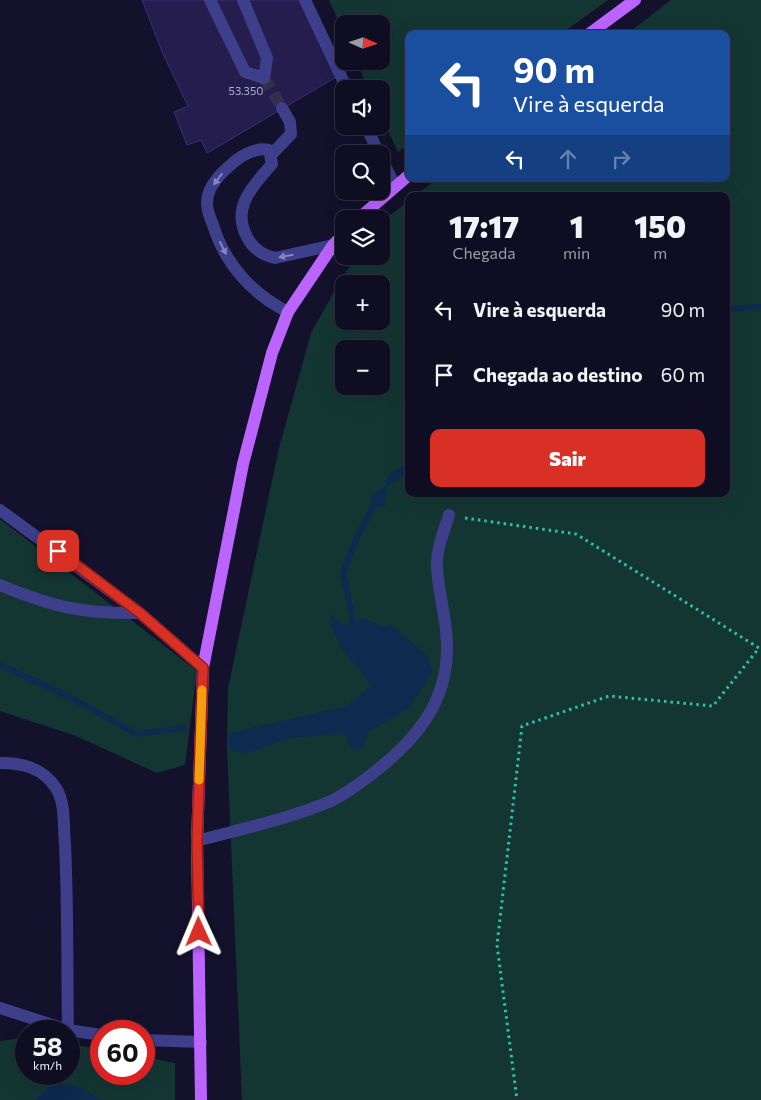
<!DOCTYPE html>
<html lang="pt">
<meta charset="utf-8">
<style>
:root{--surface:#0f0d21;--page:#18162a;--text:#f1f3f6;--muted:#9b9ca5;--line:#2f2d3f;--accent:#d93025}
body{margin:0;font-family:Commissioner,sans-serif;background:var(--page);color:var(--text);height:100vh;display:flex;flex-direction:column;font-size:19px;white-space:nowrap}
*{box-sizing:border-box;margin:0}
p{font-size:16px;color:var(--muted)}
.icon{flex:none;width:28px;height:28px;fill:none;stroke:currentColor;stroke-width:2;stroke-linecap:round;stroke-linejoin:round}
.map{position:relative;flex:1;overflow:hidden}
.drawer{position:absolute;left:405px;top:192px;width:325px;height:305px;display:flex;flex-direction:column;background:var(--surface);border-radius:10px;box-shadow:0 5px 20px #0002,0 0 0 1px var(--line)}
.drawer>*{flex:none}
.top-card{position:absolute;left:405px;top:30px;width:325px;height:152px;border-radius:10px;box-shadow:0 5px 20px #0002,0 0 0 1px var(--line);background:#1a4fa0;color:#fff;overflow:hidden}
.needle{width:32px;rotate:93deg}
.buttons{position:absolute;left:335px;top:15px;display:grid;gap:10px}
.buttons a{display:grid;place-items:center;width:55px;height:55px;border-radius:10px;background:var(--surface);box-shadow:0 5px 20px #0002,0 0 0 1px var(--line);font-size:25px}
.speed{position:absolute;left:15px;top:1020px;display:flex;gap:10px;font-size:25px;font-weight:700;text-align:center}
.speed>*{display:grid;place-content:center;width:65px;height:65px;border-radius:50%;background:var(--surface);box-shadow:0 5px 20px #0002,0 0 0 1px var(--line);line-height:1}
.speed small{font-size:12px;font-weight:400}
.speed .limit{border:8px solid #d22;background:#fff;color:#111}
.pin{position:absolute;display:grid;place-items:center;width:42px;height:42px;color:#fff;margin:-21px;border-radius:10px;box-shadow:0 2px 8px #0006}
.me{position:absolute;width:55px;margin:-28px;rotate:359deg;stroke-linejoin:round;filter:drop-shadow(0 0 4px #0008)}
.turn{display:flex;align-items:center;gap:18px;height:105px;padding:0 25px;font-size:22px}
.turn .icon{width:65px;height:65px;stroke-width:2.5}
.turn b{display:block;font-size:35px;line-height:42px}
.lanes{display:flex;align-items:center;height:48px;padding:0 25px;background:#0003;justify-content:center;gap:25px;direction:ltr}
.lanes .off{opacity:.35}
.eta{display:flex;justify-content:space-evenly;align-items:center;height:85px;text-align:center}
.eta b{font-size:30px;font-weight:800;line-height:35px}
.action{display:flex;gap:10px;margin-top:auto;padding:10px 25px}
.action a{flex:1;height:58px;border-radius:10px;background:var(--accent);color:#fff;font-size:20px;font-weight:800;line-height:58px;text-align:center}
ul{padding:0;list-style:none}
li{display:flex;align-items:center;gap:15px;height:65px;padding:0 25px}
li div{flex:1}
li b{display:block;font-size:19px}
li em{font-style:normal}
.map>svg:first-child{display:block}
.green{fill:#143633;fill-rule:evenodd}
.water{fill:#0d2a4f}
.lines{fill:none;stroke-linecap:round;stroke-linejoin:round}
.stream{stroke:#0d2a4f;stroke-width:6}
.building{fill:#241d4d;stroke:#392f79}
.minor-tunnel{stroke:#32304c;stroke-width:12;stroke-dasharray:12 6;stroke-linecap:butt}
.path{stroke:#31bfad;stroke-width:3;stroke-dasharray:2.5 4;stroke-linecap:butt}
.minor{stroke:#3d3f8b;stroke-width:12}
.major{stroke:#bb64ff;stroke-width:12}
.oneway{fill:#8586bf}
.route-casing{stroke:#8d1f18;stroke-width:12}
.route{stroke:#d93025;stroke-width:9}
.slow{stroke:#f59e0b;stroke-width:9}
.labels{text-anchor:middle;stroke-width:5;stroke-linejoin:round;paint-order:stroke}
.number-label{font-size:11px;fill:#b0add2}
</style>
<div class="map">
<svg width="761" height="1100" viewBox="0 0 761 1100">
<rect width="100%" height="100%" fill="#14112c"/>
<g class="green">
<path d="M329 0H608L561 34H409V144L398 152 381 116V89H369L356 61H381V24H344V33Z"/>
<path d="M671 0H761V1100H242L227 749 228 688 279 448 311 333 343 276 357 256H381V222L409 201V494H726V196H415L437 179H726V34H627ZM344 284H381V321H344ZM344 349H381V386H344Z"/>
<path d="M0 519 197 671 185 765 157 773 76 736 0 711Z"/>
<path d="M22 1038H26V1074H69V1044L101 1049V1074H144V1057L175 1063V1100H0V1041Z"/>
</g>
<g class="water">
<path d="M409 461C409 476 398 480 387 487L385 506 373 507 370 497 385 486 389 475Z"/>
<path d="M330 614 344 625 363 618 383 627 391 625 428 656 432 672 410 707 368 732 364 746 358 750 352 749 344 733 290 738 248 753 232 752 228 741 230 733 347 706 372 685C353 660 334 648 330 614Z"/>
<path d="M64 1084 79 1087 101 1100H34L50 1087Z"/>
</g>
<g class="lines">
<g class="stream">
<path d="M726 309 761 307"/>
<path d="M353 621 343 573 356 539 373 507"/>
<path d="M0 665 68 696 136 734 184 728"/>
</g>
</g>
<path class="building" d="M142 0H302L338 76 207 153 201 140 187 145 174 112 188 106 163 54Z"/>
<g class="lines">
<path class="minor-tunnel" d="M264 78 282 108"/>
<path class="path" d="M465 518 576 534 759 648 713 706 609 696 522 726 497 945 517 1100"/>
<g class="minor">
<path d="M210 0 245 72 264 78 267 58 243 0"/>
<path d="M305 0 347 89"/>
<path d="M366 126 379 154"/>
<path d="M271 155 291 134 290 122 282 108"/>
<path d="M381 158 395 186"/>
<path d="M288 312C252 294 225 264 213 225 210 218 207 210 207 203 207 186 222 172 234 162 242 155 257 147 269 150L272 164C253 186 231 207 247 237 253 249 262 255 275 258L333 245"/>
<path d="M0 510 140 613 203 668"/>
<path d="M0 585C53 607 83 614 140 613"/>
<path d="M0 763C23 763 43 768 56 788 66 804 63 826 65 844 68 906 67 968 68 1030"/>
<path d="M197 841C241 829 289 819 331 801 346 794 359 784 372 774 415 741 448 703 447 646 447 619 438 593 437 567 436 549 444 532 449 515"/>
<path d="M0 1008 68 1030 101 1035"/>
<path d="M144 1040 201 1042"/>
</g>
<g class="major">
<path d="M589 34 635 0"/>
<path d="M358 219 409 175"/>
<path d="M201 1100 197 841 203 668 243 464 272 353 288 312 333 245 344 234"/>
</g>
</g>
<defs><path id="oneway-solid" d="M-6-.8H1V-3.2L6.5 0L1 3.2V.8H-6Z" transform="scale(1.25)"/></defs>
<g class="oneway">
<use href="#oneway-solid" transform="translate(218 179) rotate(127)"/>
<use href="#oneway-solid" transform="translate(223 248) rotate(63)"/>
<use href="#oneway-solid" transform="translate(286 256) rotate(170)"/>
</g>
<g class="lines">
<g class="route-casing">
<path id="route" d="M58 551 140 613 203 668 197 841 199 932"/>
</g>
<use href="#route" class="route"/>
<path class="slow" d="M199 780 202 690"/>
</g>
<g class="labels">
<g class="number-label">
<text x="246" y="95">53.350</text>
</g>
</g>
</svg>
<div class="buttons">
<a><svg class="needle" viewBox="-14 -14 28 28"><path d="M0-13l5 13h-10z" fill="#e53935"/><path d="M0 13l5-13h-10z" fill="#9b9ca5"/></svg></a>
<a><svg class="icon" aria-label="sound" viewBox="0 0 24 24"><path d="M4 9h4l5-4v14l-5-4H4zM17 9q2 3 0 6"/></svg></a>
<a><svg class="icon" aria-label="search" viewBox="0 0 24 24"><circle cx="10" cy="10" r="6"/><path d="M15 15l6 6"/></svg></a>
<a><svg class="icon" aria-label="layers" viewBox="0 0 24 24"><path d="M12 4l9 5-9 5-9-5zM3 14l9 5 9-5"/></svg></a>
<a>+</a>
<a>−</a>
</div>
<div class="speed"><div>58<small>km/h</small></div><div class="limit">60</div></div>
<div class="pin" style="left:58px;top:551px;background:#d93025"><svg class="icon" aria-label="arrive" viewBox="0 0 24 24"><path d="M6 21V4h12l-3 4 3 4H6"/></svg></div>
<svg class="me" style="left:199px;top:932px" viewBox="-20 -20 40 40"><path d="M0-17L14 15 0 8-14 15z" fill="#d93025" stroke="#fff" stroke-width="4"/></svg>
<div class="top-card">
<div class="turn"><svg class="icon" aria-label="left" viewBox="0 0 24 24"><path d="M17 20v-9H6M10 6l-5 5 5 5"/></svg><div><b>90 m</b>Vire à esquerda</div></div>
<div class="lanes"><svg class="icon" aria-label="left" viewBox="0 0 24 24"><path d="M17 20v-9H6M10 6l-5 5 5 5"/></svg><svg class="icon off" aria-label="ahead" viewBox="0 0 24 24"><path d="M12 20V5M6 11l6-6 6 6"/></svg><svg class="icon off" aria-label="right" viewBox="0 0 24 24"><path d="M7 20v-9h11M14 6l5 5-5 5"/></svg></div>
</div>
<section class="drawer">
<div class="eta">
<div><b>17:17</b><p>Chegada</p></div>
<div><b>1</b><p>min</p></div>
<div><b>150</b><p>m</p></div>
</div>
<ul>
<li><svg class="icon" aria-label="left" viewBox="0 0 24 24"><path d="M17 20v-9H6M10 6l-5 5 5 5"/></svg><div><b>Vire à esquerda</b></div><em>90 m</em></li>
<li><svg class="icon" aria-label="arrive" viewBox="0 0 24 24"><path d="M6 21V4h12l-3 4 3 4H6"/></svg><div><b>Chegada ao destino</b></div><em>60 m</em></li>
</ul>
<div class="action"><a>Sair</a></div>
</section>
</div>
